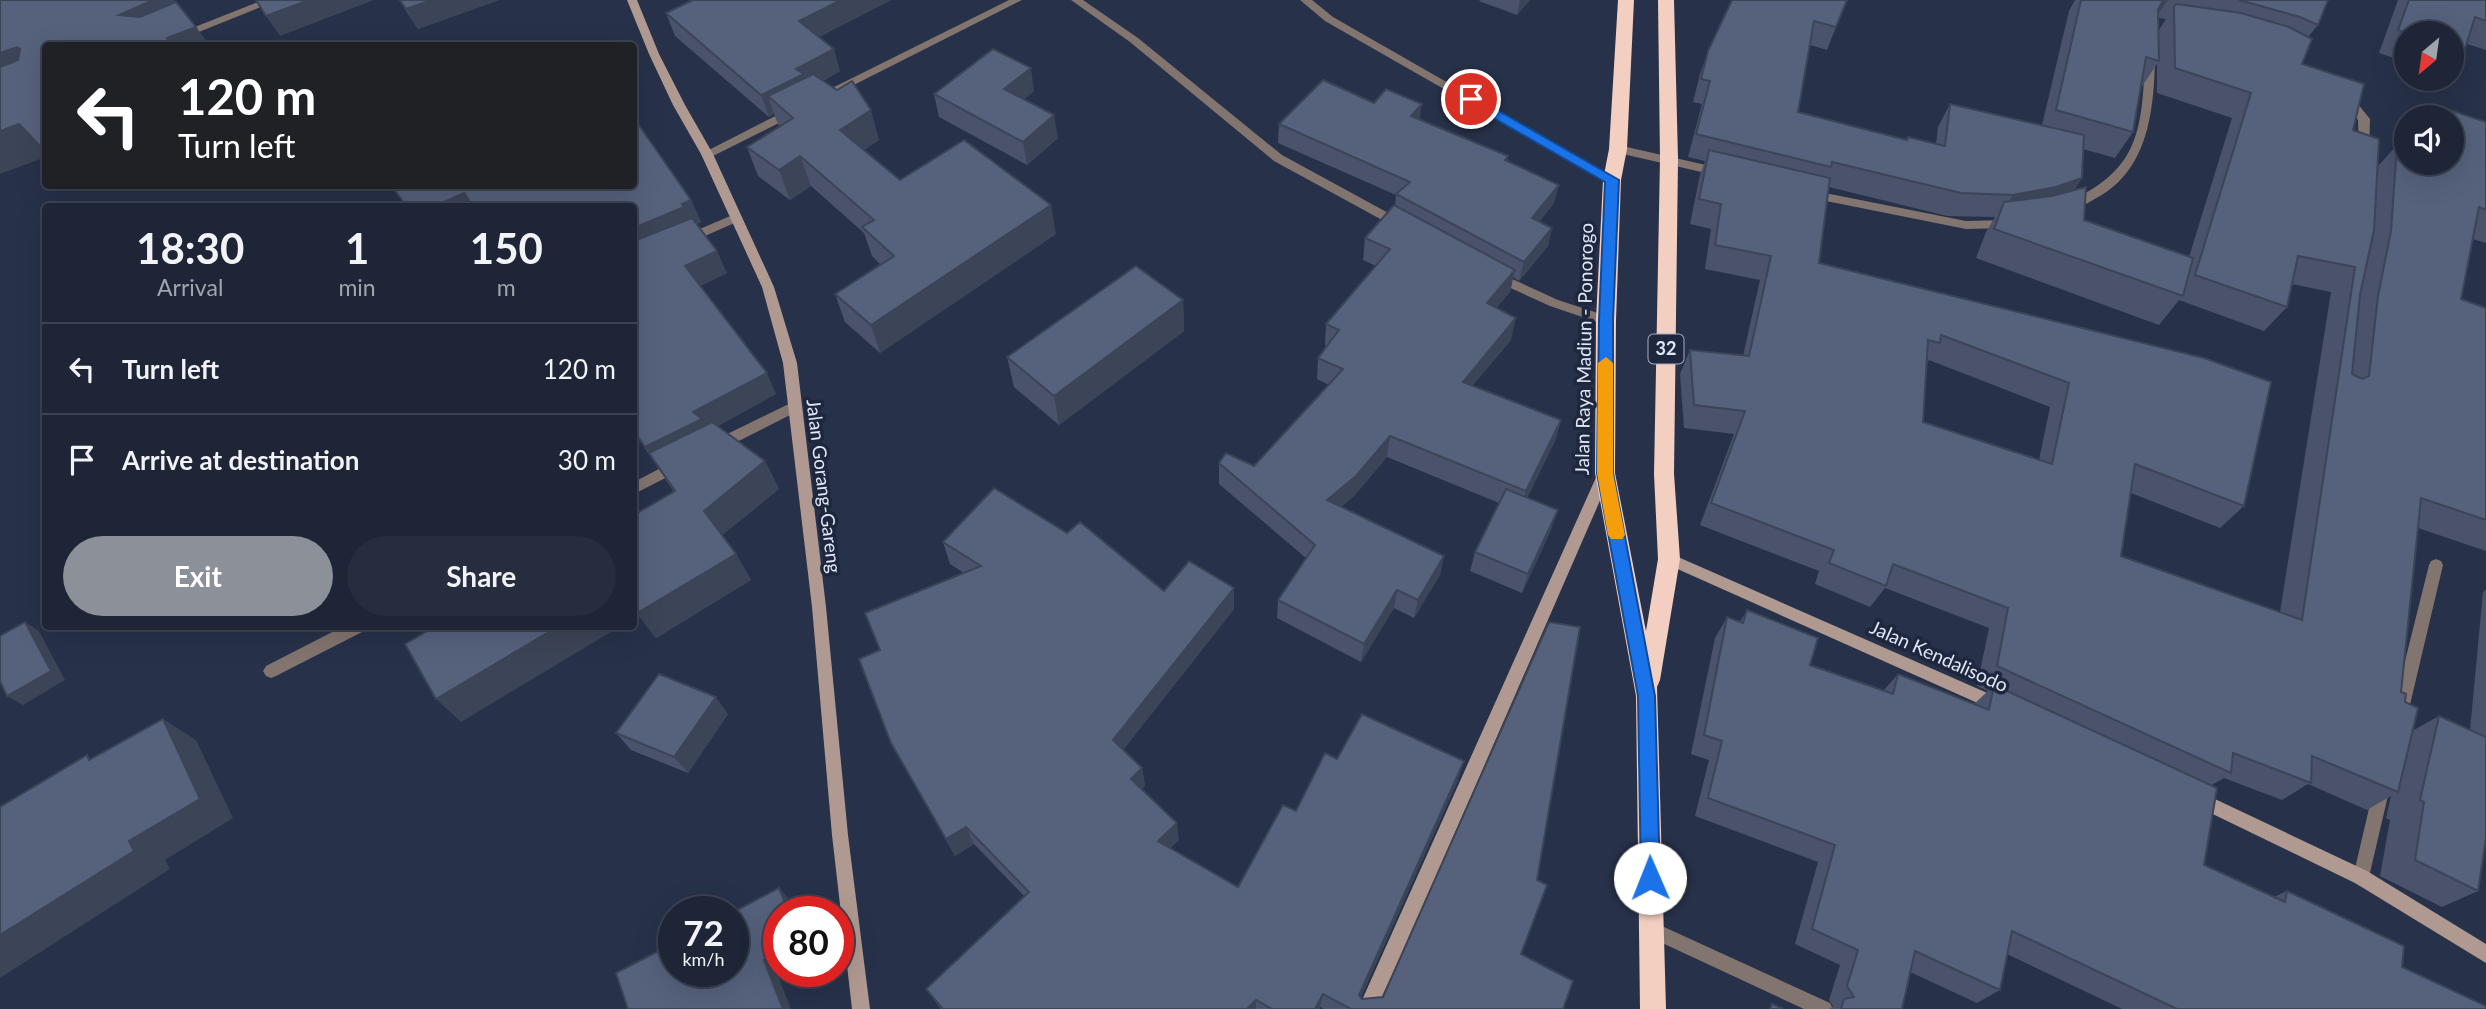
<!DOCTYPE html>
<style>
:root{--surface:#1d2537;--page:#252d3f;--text:#f1f3f6;--muted:#a0a5ad;--line:#3b4252;--accent:#8c9099}
body{margin:0;font-family:Lato,sans-serif;background:var(--page);color:var(--text);height:100vh;display:flex;flex-direction:column;font-size:26px;white-space:nowrap}
*{box-sizing:border-box;margin:0}
p{font-size:23px;color:var(--muted)}
.icon{flex:none;width:38px;height:38px;fill:none;stroke:currentColor;stroke-width:2;stroke-linecap:round;stroke-linejoin:round}
.map{position:relative;flex:1;overflow:hidden}
.details{position:absolute;left:42px;top:203px;width:595px;height:427px;display:flex;flex-direction:column;background:var(--surface);border-radius:7px;box-shadow:0 7px 28px #0002,0 0 0 2px var(--line)}
.details>*{flex:none}
.hud{position:absolute;left:42px;top:42px;width:595px;height:147px;border-radius:7px;box-shadow:0 7px 28px #0002,0 0 0 2px var(--line);background:#202124;color:#fff;overflow:hidden}
.needle{width:46px;rotate:209deg}
.tools{position:absolute;left:2394px;top:21px;display:grid;gap:14px}
.tools a{display:grid;place-items:center;width:70px;height:70px;border-radius:50%;background:var(--surface);box-shadow:0 7px 28px #0002,0 0 0 2px var(--line);font-size:35px}
.speed{position:absolute;left:658px;top:896px;display:flex;gap:14px;font-size:35px;font-weight:700;text-align:center}
.speed>*{display:grid;place-content:center;width:91px;height:91px;border-radius:50%;background:var(--surface);box-shadow:0 7px 28px #0002,0 0 0 2px var(--line);line-height:1}
.speed small{font-size:18px;font-weight:400}
.speed .limit{border:10px solid #d22;background:#fff;color:#111}
.pin{position:absolute;display:grid;place-items:center;width:60px;height:60px;color:#fff;margin:-30px;border:4px solid #fff;border-radius:50%;box-shadow:0 2px 7px #0007}
.me{position:absolute;width:77px;margin:-38px;rotate:359deg;stroke-linejoin:round;filter:drop-shadow(0 0 5px #0008)}
.turn{display:flex;align-items:center;gap:24px;height:147px;padding:0 21px;font-size:32px}
.turn .icon{width:91px;height:91px;stroke-width:2.5}
.turn b{display:block;font-size:49px;line-height:60px}
.eta{display:flex;justify-content:space-evenly;align-items:center;height:119px;text-align:center}
.eta b{font-size:42px;font-weight:700;line-height:49px}
.action{display:flex;gap:14px;margin-top:auto;padding:14px 21px}
.action a{flex:1;height:80px;border-radius:42px;background:var(--accent);color:#fff;font-size:28px;font-weight:700;line-height:80px;text-align:center}
.action a+a{background:var(--page);color:var(--text)}
ul{padding:0;list-style:none}
li{display:flex;align-items:center;gap:21px;height:91px;padding:0 21px;border-top:2px solid var(--line)}
li div{flex:1}
li b{display:block;font-size:26px}
li em{font-style:normal}
.map>svg:first-child{display:block}
.lines{fill:none;stroke-linecap:round;stroke-linejoin:round}
.lane{fill:#82746e;fill-rule:evenodd}
.street{fill:#82746e;fill-rule:evenodd}
.secondary{fill:#b09990;fill-rule:evenodd}
.highway{fill:#f3cfc1;fill-rule:evenodd}
.wall{fill:#4a536b;fill-rule:evenodd}
.shaded-wall{fill:#3c4457}
.building{fill:#56617c;stroke:#3c4457;stroke-width:2;fill-rule:evenodd}
.route{fill:#1a73e8;stroke:#114b97;stroke-width:2}
.slow{fill:#f59e0b}
.labels{text-anchor:middle;stroke-width:7;stroke-linejoin:round;paint-order:stroke}
.shield{fill:#1e273e;stroke:#a6adc0;stroke-width:2}
.shield-label{font-size:18px;font-weight:bold;fill:#e0e7f7}
.street-label{font-size:19px;fill:#e0e7f7;stroke:#1e273e}
</style>
<div class="map">
<svg width="2486" height="1009" viewBox="0 0 2486 1009">
<rect width="100%" height="100%" fill="#273149"/>
<g class="lines">
<g class="lane">
<path d="M263 0H278L164 46H147Z"/>
<path d="M1300 0H1312L1333 17 1618 180 1612 184 1608 183 1325 21Z"/>
<path d="M795 401 802 406 800 410 723 449H713L711 445 713 441Z"/>
<path d="M678 459 683 461 685 465 683 469 634 494V482Z"/>
<path d="M344 626H366L364 631 276 676 271 678 266 676 263 671 266 666Z"/>
<path d="M1651 921 1830 1003 1833 1009H1804L1645 935 1643 929 1645 923Z"/>
</g>
<g class="street">
<path d="M1009 0H1022L824 100 820 101 814 97Z"/>
<path d="M1071 0H1083L1138 38 1282 155 1403 221 1405 224 1403 227H1395L1274 161 1130 42Z"/>
<path d="M2150 54 2155 58C2154 112 2148 173 2093 200 2084 205 2073 212 2063 210V204C2138 172 2142 134 2145 58Z"/>
<path d="M2345 92 2349 93 2370 119 2369 156H2361L2359 153 2358 120 2339 96Z"/>
<path d="M793 107 797 108V114L711 157 707 158 701 154Z"/>
<path d="M1618 145 1719 168 1725 172 1719 176 1614 152 1612 149Z"/>
<path d="M1810 190 1966 221 2007 220 2013 224 2007 228 1966 229 1806 197V191Z"/>
<path d="M735 214 741 218 739 221 689 243 685 244 679 240 681 237Z"/>
<path d="M1497 272 1558 300 1610 317 1612 320 1606 325 1550 306 1493 280 1491 277 1493 274Z"/>
<path d="M2436 559 2441 561 2443 565 2409 709 2406 714 2401 716 2396 714 2393 709 2429 565 2431 561Z"/>
<path d="M2382 779 2388 782 2390 787 2369 877 2367 883 2361 885 2355 883 2353 877 2374 787 2376 782Z"/>
</g>
<g class="secondary">
<path d="M627 0H637L659 54 685 105 713 154 774 287 797 363 826 607 848 835 870 1009H852L832 835 812 607 783 363 762 287 701 154 673 105 649 54Z"/>
<path d="M1605 467 1610 469 1612 473 1403 952 1376 1009H1358L1598 473 1600 469Z"/>
<path d="M1669 553 2001 699 2004 704 2001 709 1996 711 1991 709 1664 563 1662 559 1664 555Z"/>
<path d="M2198 791 2367 871 2486 944V963L2355 883 2192 804 2190 799 2192 794Z"/>
</g>
<path class="highway" d="M1618 0H1634L1627 149 1621 180 1616 320 1615 473 1646 631 1658 559 1654 474 1660 159 1658 0H1674L1678 159 1674 474 1680 559 1660 680 1657 687 1666 1009H1640L1636 696 1595 473 1596 320 1603 180 1609 149Z"/>
</g>
<g class="wall">
<path d="M399 0H499L418 29Z"/>
<path d="M689 0H891L819 37 840 71 823 81 879 140 864 150 900 180 1056 234 880 353 845 322 835 294 880 264 872 256 864 233 811 186 790 200 758 176 747 147 779 126 774 114 769 117 675 36 666 13 690 2Z"/>
<path d="M1480 0H1530L1517 15 1479 1Z"/>
<path d="M1732 0 1836 27 1827 50 1810 45 1798 112 1907 140 1908 137 1936 144 1938 127 1950 104 2042 125 2069 11 2075 0H2328L2318 25 2308 37 2302 64 2353 130 2378 166 2397 145 2452 163V117H2443L2450 110 2486 122V243L2473 239 2461 299 2486 308V551L2418 528 2401 692 2412 731 2439 716 2470 730 2483 592 2486 590V838L2478 891 2442 907 2380 876 2390 820 2386 818 2391 796 2367 810 2308 784 2282 800 2224 778 2212 785 2204 865 2274 897 2287 891 2402 967 2486 1009H2122L2007 954 2000 990 1977 1003 1910 972 1902 1009H1829L1833 1006 1829 1000 1840 965 1795 944 1818 862 1695 816 1709 760 1691 754 1715 638 1727 617 1740 622 1747 610 1810 665 1884 690 1898 674 1974 704 1988 691 1977 686 1989 628 1885 588 1870 607 1815 584 1819 571 1700 525 1734 434 1684 428 1680 374 1690 350 1743 356 1760 280 1705 269 1711 229 1690 224 1700 175 1705 161 1688 157 1702 104 1693 102 1700 74 1708 51ZM2159 18 2166 19 2159 30ZM2157 64V93L2232 118 2189 257 2084 220 2074 190 2082 178 2083 149 2115 158 2133 132 2141 88ZM1829 187 1947 216 1995 217 1986 232 1976 258 2159 325 2179 300 2264 331 2287 307 2292 284 2331 292 2280 612 2121 556 2131 493 2220 528 2244 506 2204 358 1819 263ZM1929 360 2050 407 2039 460 1923 422 1927 364Z"/>
<path d="M2398 0H2486V50L2467 44 2464 52 2452 66V33H2406V62L2379 53Z"/>
<path d="M1034 91 1024 99 1058 138 1027 165 939 117 934 94Z"/>
<path d="M1374 103 1420 120 1508 156 1507 161 1554 203 1539 222 1552 228 1548 246 1519 281 1513 277 1510 292 1496 308 1511 340 1472 386 1561 420 1555 441 1527 498 1551 530 1522 593 1470 571 1475 552 1499 503 1387 457 1354 496 1341 507 1444 556 1440 575 1414 618 1394 608 1361 662 1277 618 1278 600 1306 558 1219 484V463L1254 466 1329 385 1317 379 1318 358 1327 347 1325 345 1326 324 1376 266 1363 260 1365 238 1395 206 1396 195 1278 143 1279 124Z"/>
<path d="M691 200 701 222 697 224 727 273 700 286 776 394 718 426 765 461 779 489 722 535 736 554 751 580 656 638 639 616 634 619V515L674 492 634 432V206Z"/>
<path d="M1183 300 1184 331 1059 425 1014 387 1007 357Z"/>
<path d="M943 542 1164 591 1234 609 1123 750 1142 768 1145 786 1142 789 1179 840 1170 848 1238 887 1296 811 1337 759 1458 780 1361 997 1362 999 1383 997 1521 954 1563 1009H1324L1320 1007 1319 1009H941L926 989 1025 897 974 844 955 856 891 743 964 573 950 564Z"/>
<path d="M728 714 688 773 631 750 616 733Z"/>
</g>
<g class="shaded-wall">
<path d="M153 0H174L192 25 119 15Z"/>
<path d="M309 0H374L280 36 266 16Z"/>
<path d="M432 0H499L418 29 406 9Z"/>
<path d="M841 0H891L806 43 799 21Z"/>
<path d="M1520 0H1530L1517 15Z"/>
<path d="M2161 0H2168L2156 17Z"/>
<path d="M196 27 210 46H172L167 38Z"/>
<path d="M17 47 45 79 0 96V53Z"/>
<path d="M834 49 840 71 808 88 768 96 774 114 769 117 761 95 796 69Z"/>
<path d="M1031 68 1034 91 1008 112 1004 89Z"/>
<path d="M1422 104 1419 123 1411 116Z"/>
<path d="M871 110 879 140 850 160 840 130Z"/>
<path d="M1054 115 1058 138 1027 165 1023 142Z"/>
<path d="M19 124 46 152V157L0 174V131Z"/>
<path d="M800 156 811 186 790 200 779 170Z"/>
<path d="M2082 178 2067 201 1999 217 2013 195Z"/>
<path d="M1559 185 1554 203 1527 236 1532 218Z"/>
<path d="M464 193 472 206H435Z"/>
<path d="M691 200 701 222 634 255V228Z"/>
<path d="M1051 205 1056 234 880 353 871 325Z"/>
<path d="M1552 228 1548 246 1519 281 1524 262Z"/>
<path d="M717 251 727 273 696 288 685 266Z"/>
<path d="M1515 270 1510 292 1482 325 1487 303Z"/>
<path d="M1183 300 1184 331 1059 425 1054 396Z"/>
<path d="M1516 318 1511 340 1458 403 1463 382Z"/>
<path d="M767 373 776 394 708 431 649 453 657 467 645 447 693 412Z"/>
<path d="M1561 420 1555 441 1520 511 1526 491Z"/>
<path d="M1390 436 1387 457 1354 496 1325 520 1327 500Z"/>
<path d="M765 461 779 489 720 537 704 511Z"/>
<path d="M1558 510 1551 530 1522 593 1528 574Z"/>
<path d="M736 554 751 580 656 638 639 616 634 619V607Z"/>
<path d="M1444 556 1440 575 1414 618 1418 600Z"/>
<path d="M1234 588V609L1116 759 1113 740Z"/>
<path d="M1397 590 1394 608 1361 662 1364 644Z"/>
<path d="M25 622 39 631 65 680 23 705 7 696Z"/>
<path d="M559 626H621L461 722 436 699Z"/>
<path d="M716 697 728 714 688 773 674 757Z"/>
<path d="M163 719 196 740 233 818 165 860 170 869 0 978V935L129 841Z"/>
<path d="M1464 761 1458 780 1356 1008 1359 995Z"/>
<path d="M1142 768 1145 786 1134 797 1131 779Z"/>
<path d="M1177 823 1179 840 1160 858 1158 841Z"/>
<path d="M966 827 974 844 955 856 946 839Z"/>
<path d="M779 888 791 901 795 912H789Z"/>
<path d="M779 953V971L777 973 791 1009H783L764 960Z"/>
<path d="M1323 994 1320 1007 1319 1009H1315Z"/>
<path d="M1256 1000V1009H1247Z"/>
</g>
<g class="building">
<path d="M0 0H153L119 15 140 17 176 2 196 27 167 38 172 46H46V149L44 150 19 124 0 131V67L18 60 20 49 17 47 0 53Z"/>
<path d="M256 0H309L266 16Z"/>
<path d="M400 0H432L406 9Z"/>
<path d="M693 0H841L799 21 834 49 796 69 804 74 761 95 666 13Z"/>
<path d="M1732 0H1847L1836 27 1814 21 1798 112 1907 140 1908 137 1945 146 1950 104 2084 135 2082 178 2056 187 2013 195 1961 193 1832 162 1831 167 1696 134 1710 81 1701 79 1708 51Z"/>
<path d="M2081 0H2163L2158 10 2159 61 2146 57 2133 132 2056 110Z"/>
<path d="M2239 0H2328L2318 25 2300 17Z"/>
<path d="M2409 0H2486V21L2475 17 2464 52 2452 48V33H2407L2398 30Z"/>
<path d="M2177 4 2241 13 2289 27 2312 39 2302 64 2364 84 2353 130 2379 139 2374 230 2360 295 2352 374 2362 379 2369 376 2378 296 2391 231 2397 145 2406 148V163H2452V117H2448L2450 110 2486 122V210L2479 207 2461 299 2486 308V520L2421 498 2401 692 2406 694 2405 702 2418 708 2398 792 2312 756 2311 783 2233 753 2231 773 1997 666 2008 608 1893 564 1886 586 1829 563 1834 550 1711 503 1745 411 1694 405 1690 350 1749 356 1771 256 1715 245 1721 204 1699 199 1709 150 1830 178 1819 263 2204 358 2271 382 2244 506 2135 464 2121 556 2302 620 2355 267 2298 256 2287 307 2195 275 2251 93 2175 68 2174 6ZM1941 335 2069 383 2052 464 1923 422 1928 340 1940 343Z"/>
<path d="M581 42 583 46H573Z"/>
<path d="M993 49 1031 68 1004 89 1054 115 1023 142 934 94Z"/>
<path d="M813 74 837 90 852 81 871 110 840 130 900 180 964 140 1051 205 871 325 835 294 894 256 862 227 874 220 800 156 779 170 747 147 793 118 768 96Z"/>
<path d="M1323 80 1374 103 1386 89 1422 104 1411 116 1508 156 1505 160 1559 185 1532 218 1552 228 1524 262 1396 194 1410 182 1279 124Z"/>
<path d="M634 118 691 200 682 204 684 207 634 228V206H473L464 193 435 206H406L392 186H634Z"/>
<path d="M2086 187 2084 220 2193 258 2183 296 1994 229 2004 202 2052 196Z"/>
<path d="M1394 205 1515 270 1487 303 1516 318 1463 382 1561 420 1526 491 1390 436 1356 476 1327 500 1444 556 1418 600 1397 590 1364 644 1278 600 1315 545 1219 463 1226 453 1254 466 1343 369 1318 358 1339 330 1326 324 1390 249 1365 238Z"/>
<path d="M692 218 717 251 685 266 767 373 693 412 702 419 645 447 634 431V241Z"/>
<path d="M1136 266 1183 300 1054 396 1007 357Z"/>
<path d="M712 422 765 461 704 511 736 554 637 613 634 608V515L675 491 649 453Z"/>
<path d="M994 488 1067 533 1080 522 1164 591 1189 561 1234 588 1113 740 1142 768 1131 779 1177 823 1158 841 1238 887 1283 805 1296 811 1325 753 1337 759 1362 714 1464 761 1359 995 1362 999 1383 997 1549 622 1580 627 1537 880 1547 885 1521 954 1573 981 1563 1009H1351L1323 994 1315 1009H1272L1256 1000 1247 1009H943L926 989 1029 892 966 827 946 839 891 743 859 659 880 650 865 613 981 566 943 542Z"/>
<path d="M1506 489 1558 510 1528 574 1475 552Z"/>
<path d="M1747 610 1818 638 1810 665 1893 694 1898 674 1989 710 1994 685 2217 788 2204 865 2285 902 2287 891 2404 946 2402 967 2486 1006V1009H2177L2012 931 2000 990 1915 951 1902 1009H1841L1844 999 1854 997 1847 986 1858 950 1812 929 1835 845 1708 798 1722 741 1704 735 1727 617 1743 623Z"/>
<path d="M25 622 51 671 7 696 0 681V636Z"/>
<path d="M436 626H559L436 699 405 644Z"/>
<path d="M659 674 716 697 674 757 616 733Z"/>
<path d="M2439 716 2486 737V838L2478 891 2415 860 2424 802 2420 800Z"/>
<path d="M163 719 200 799 129 841 134 851 0 935V807L87 755 89 760Z"/>
<path d="M779 888 789 912H779V953L764 960 783 1009H628L616 973 674 943V971H733V912Z"/>
<path d="M1772 1004 1783 1009H1770Z"/>
</g>
<path class="route" d="M1471 95 1619 180 1613 320V473L1655 696 1660 878 1657 884 1650 887 1644 884 1641 878 1638 696 1597 473 1599 320 1605 182 1466 102 1464 99Z"/>
<path class="slow" d="M1606 357 1613 363V473L1625 535 1622 539H1611L1608 535 1597 473 1598 363Z"/>
<g class="labels">
<rect class="shield" x="1648.5" y="334.5" width="35" height="29" rx="5"/>
<g class="shield-label">
<text x="1666" y="355">32</text>
</g>
<g class="street-label">
<text transform="translate(1584 349) rotate(-89)" y="7">Jalan Raya Madiun - Ponorogo</text>
<text transform="translate(824 486) rotate(83)" y="7">Jalan Gorang-Gareng</text>
<text transform="translate(1939 656) rotate(24)" y="7">Jalan Kendalisodo</text>
</g>
</g>
</svg>
<div class="tools">
<a><svg class="needle" viewBox="-14 -14 28 28"><path d="M0-13l5 13h-10z" fill="#e53935"/><path d="M0 13l5-13h-10z" fill="#a0a5ad"/></svg></a>
<a><svg class="icon" aria-label="sound" viewBox="0 0 24 24"><path d="M4 9h4l5-4v14l-5-4H4zM17 9q2 3 0 6"/></svg></a>
</div>
<div class="speed"><div>72<small>km/h</small></div><div class="limit">80</div></div>
<div class="pin" style="left:1471px;top:99px;background:#d93025"><svg class="icon" aria-label="arrive" viewBox="0 0 24 24"><path d="M6 21V4h12l-3 4 3 4H6"/></svg></div>
<svg class="me" style="left:1650px;top:878px" viewBox="-20 -20 40 40"><circle r="19" fill="#fff"/><path d="M0-13L10 11 0 6-10 11z" fill="#1a73e8"/></svg>
<div class="hud">
<div class="turn"><svg class="icon" aria-label="left" viewBox="0 0 24 24"><path d="M17 20v-9H6M10 6l-5 5 5 5"/></svg><div><b>120 m</b>Turn left</div></div>
</div>
<section class="details">
<div class="eta">
<div><b>18:30</b><p>Arrival</p></div>
<div><b>1</b><p>min</p></div>
<div><b>150</b><p>m</p></div>
</div>
<ul>
<li><svg class="icon" aria-label="left" viewBox="0 0 24 24"><path d="M17 20v-9H6M10 6l-5 5 5 5"/></svg><div><b>Turn left</b></div><em>120 m</em></li>
<li><svg class="icon" aria-label="arrive" viewBox="0 0 24 24"><path d="M6 21V4h12l-3 4 3 4H6"/></svg><div><b>Arrive at destination</b></div><em>30 m</em></li>
</ul>
<div class="action"><a>Exit</a><a>Share</a></div>
</section>
</div>
